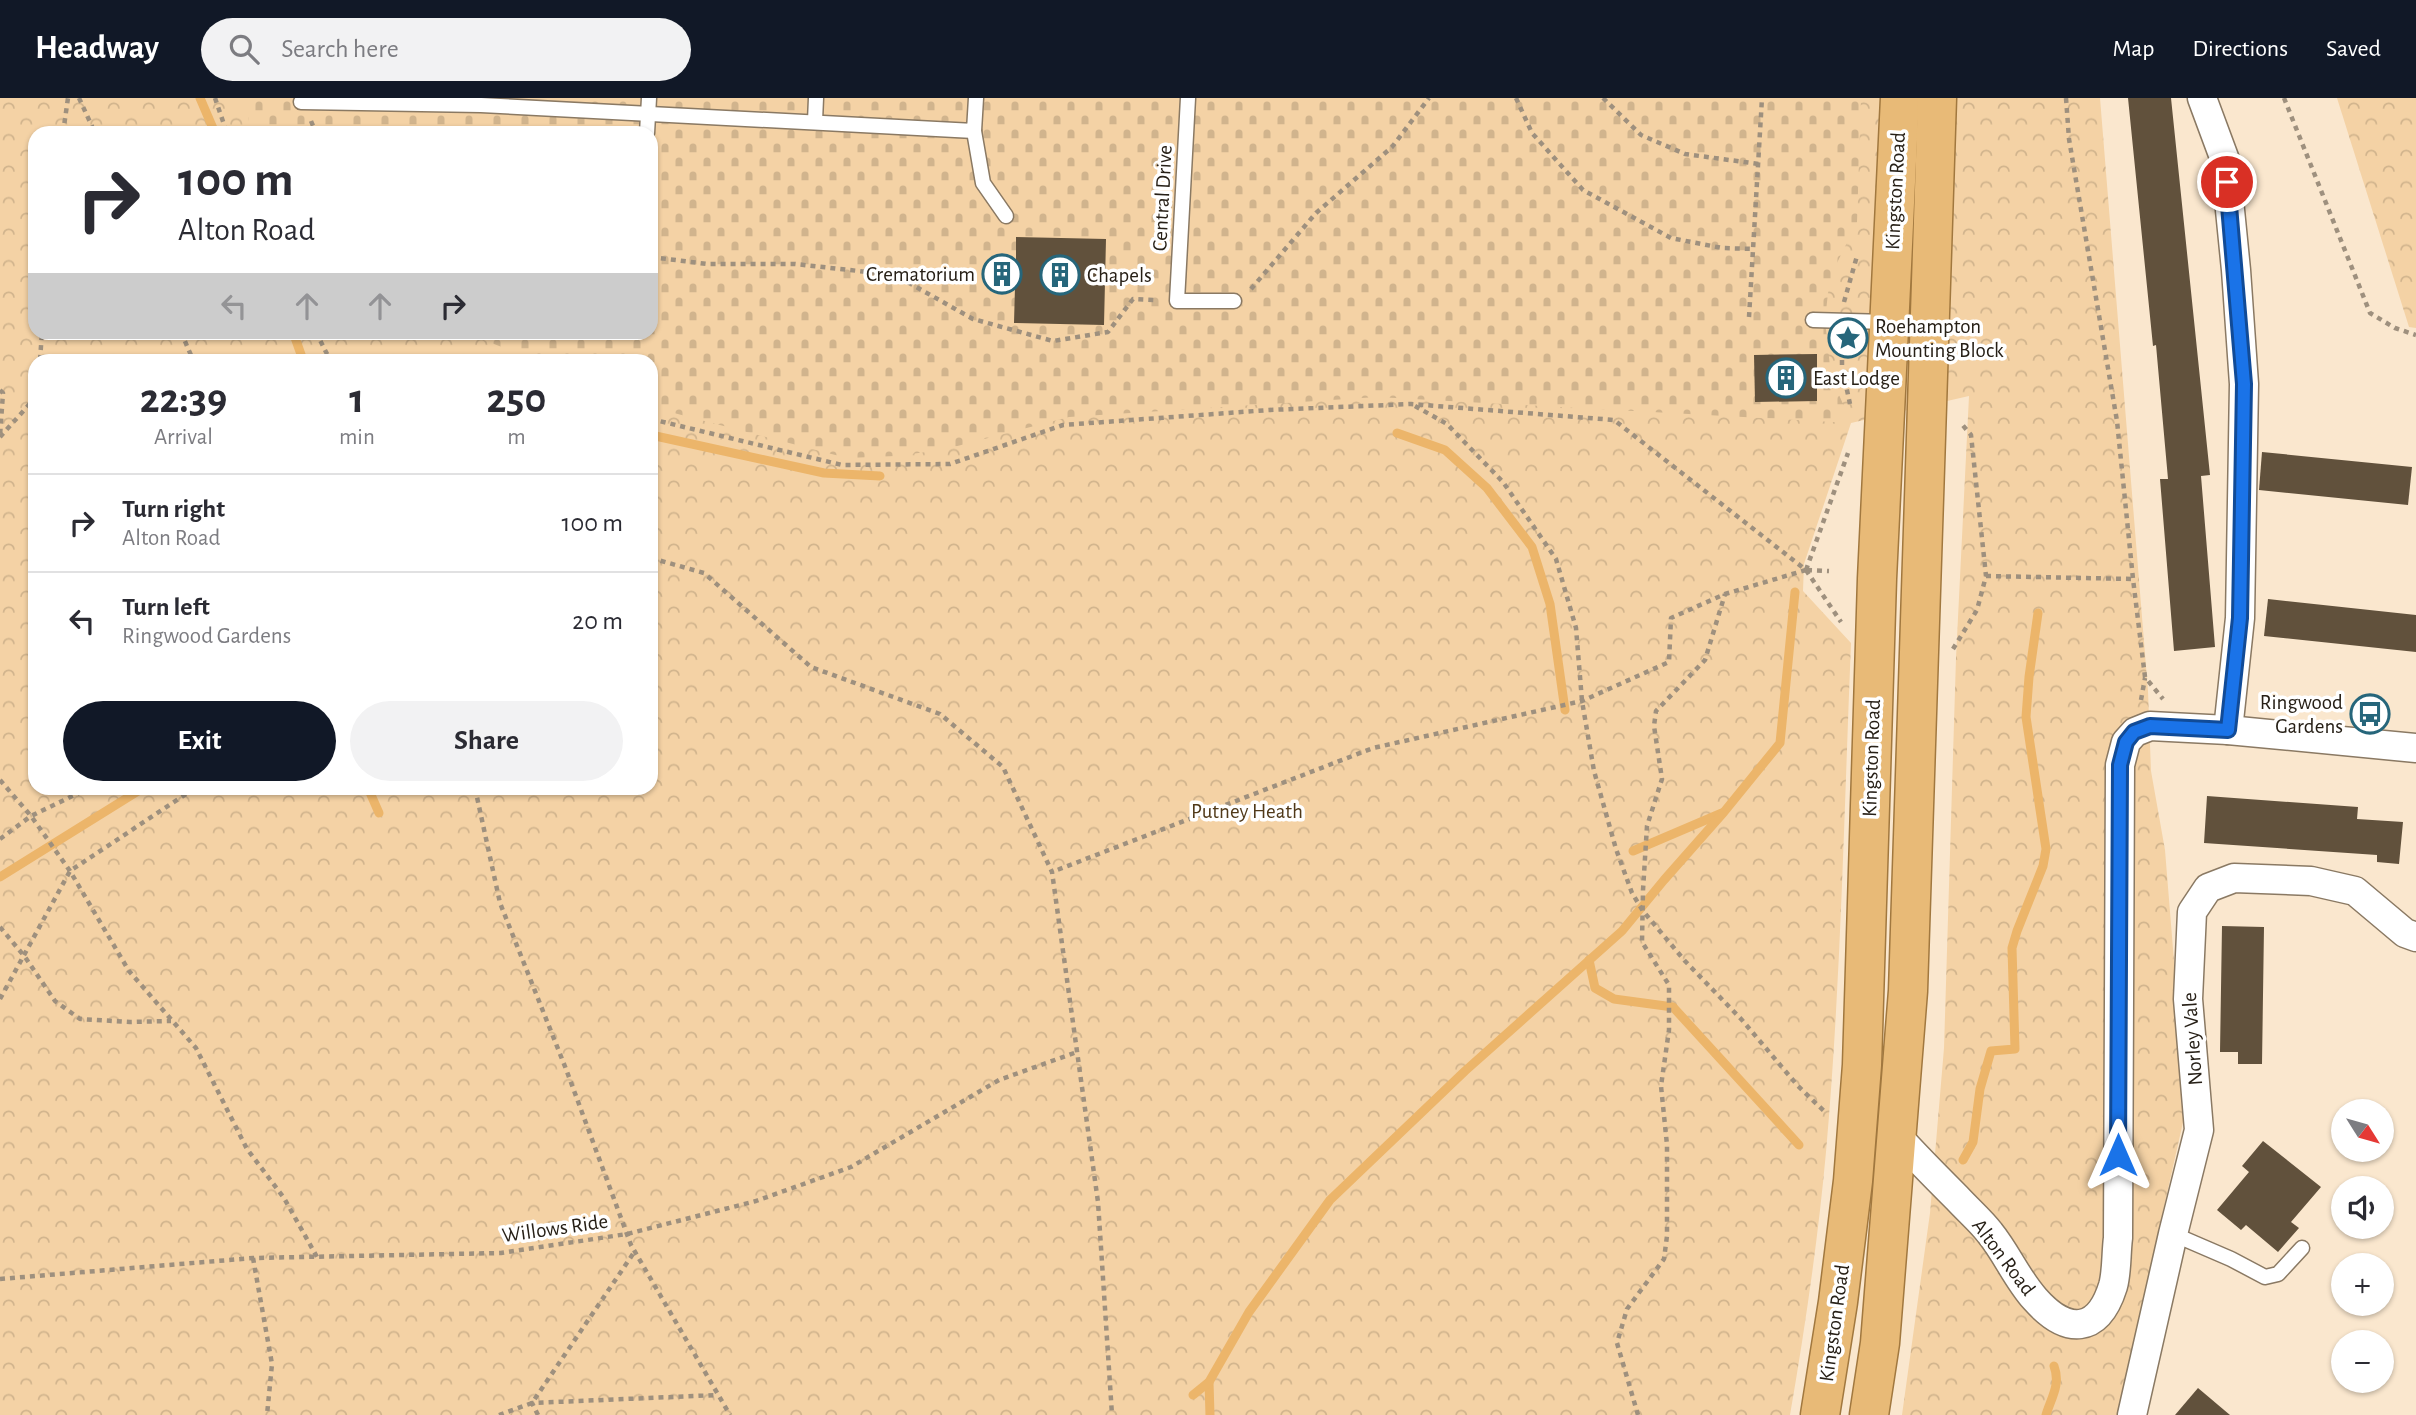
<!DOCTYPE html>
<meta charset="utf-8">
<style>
:root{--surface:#fff;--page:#f2f2f3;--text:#2b2b33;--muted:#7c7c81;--line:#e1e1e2;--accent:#111827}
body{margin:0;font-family:"Alegreya Sans",sans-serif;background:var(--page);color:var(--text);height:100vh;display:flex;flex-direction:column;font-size:26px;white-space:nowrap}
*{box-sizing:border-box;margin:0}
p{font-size:23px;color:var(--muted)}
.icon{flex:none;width:38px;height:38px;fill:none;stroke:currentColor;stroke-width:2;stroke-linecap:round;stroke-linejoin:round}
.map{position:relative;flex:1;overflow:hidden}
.panel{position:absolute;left:28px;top:256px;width:630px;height:441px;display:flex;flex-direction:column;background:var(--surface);border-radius:21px;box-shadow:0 2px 5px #0004}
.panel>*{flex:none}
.guide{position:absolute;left:28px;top:28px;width:630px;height:214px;border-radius:21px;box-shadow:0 2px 5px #0004;background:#fff;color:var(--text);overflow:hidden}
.needle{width:46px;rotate:127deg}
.buttons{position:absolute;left:2331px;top:1001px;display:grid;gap:14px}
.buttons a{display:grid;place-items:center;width:63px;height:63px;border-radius:50%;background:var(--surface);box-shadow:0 2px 5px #0004;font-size:35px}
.pin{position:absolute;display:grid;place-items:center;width:60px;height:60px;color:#fff;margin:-30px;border:4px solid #fff;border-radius:50%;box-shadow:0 2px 7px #0007}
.me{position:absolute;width:77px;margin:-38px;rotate:0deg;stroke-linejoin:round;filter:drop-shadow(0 0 5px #0008)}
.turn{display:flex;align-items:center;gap:24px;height:147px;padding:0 35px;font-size:32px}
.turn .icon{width:91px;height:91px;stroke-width:2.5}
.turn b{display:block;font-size:49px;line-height:60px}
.lanes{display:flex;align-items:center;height:66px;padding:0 35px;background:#0003;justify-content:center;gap:35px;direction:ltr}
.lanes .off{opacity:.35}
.eta{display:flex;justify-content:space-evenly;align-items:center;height:119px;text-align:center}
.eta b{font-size:42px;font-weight:700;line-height:49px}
.cta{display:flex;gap:14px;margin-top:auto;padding:14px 35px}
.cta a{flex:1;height:80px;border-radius:42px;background:var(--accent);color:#fff;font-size:28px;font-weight:700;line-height:80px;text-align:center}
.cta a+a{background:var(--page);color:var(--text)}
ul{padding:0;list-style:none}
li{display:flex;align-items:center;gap:21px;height:98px;padding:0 35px;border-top:2px solid var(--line)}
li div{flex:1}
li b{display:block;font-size:26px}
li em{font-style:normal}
header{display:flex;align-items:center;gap:42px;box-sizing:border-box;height:98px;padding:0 35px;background:var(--accent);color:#fff}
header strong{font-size:33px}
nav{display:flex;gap:38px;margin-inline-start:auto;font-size:24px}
.search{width:490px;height:63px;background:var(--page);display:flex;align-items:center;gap:18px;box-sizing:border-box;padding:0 24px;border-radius:38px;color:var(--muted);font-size:26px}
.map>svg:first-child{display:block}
.forest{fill:url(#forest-crowns);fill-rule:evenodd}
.cemetery{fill:url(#cemetery-stones)}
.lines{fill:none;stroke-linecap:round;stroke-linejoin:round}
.stream{stroke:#ecb56a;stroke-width:9}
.building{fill:#61513c}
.service-casing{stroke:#8a7963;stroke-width:17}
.minor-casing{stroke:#8a7963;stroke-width:31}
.trunk-casing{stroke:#a1783f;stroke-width:41}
.path{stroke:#9e907e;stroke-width:4.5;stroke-dasharray:5 5;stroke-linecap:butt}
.service{stroke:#fff;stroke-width:14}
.minor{stroke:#fff;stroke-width:28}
.trunk{stroke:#e8ba77;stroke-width:38}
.route-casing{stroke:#114b97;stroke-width:18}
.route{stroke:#1a73e8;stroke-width:12}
.labels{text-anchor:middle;stroke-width:7;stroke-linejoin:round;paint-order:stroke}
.street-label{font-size:21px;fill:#272017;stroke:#fff}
.poi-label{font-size:21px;fill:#272017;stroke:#fff;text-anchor:start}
.park-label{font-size:21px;fill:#503919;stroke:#fff}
</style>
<header>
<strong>Headway</strong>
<div class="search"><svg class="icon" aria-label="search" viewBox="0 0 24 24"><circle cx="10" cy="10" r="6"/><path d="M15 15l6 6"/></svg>Search here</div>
<nav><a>Map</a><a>Directions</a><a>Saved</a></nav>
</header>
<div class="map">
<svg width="2416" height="1317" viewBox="0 0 2416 1317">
<defs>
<pattern id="forest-crowns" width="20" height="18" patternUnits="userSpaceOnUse" patternTransform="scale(1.75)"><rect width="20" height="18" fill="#f4d2a5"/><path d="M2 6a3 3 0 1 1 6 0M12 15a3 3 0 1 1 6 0" fill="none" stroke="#d1b48d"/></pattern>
<pattern id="cemetery-stones" width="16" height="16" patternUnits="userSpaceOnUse" patternTransform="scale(1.75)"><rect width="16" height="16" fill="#f4d2a5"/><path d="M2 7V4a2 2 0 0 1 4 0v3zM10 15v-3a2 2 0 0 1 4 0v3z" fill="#d1b48d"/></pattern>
</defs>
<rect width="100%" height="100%" fill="#fae7ce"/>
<g class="forest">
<path d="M0 0H2100L2148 593 2151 673 2165 752 2186 1011 2117 1317H1902L1930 1115 1944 950 1956 560 1969 298 1851 325 1804 466 1803 493 1851 545C1844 715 1841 885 1826 1054 1818 1142 1805 1230 1790 1317H0ZM35 35H651V234H35ZM35 262H651V690H35Z"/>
<path d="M2337 0H2416V230L2409 229Z"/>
</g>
<path class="cemetery" d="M245 0H1861L1857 124 1835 169 1828 195 1825 222 1831 278 1851 325 1377 299 1069 319 942 352 895 358 847 360 651 309V262H535L466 235 651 234V35H251Z"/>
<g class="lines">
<g class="stream">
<path d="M200 0 215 35"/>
<path d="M293 234 303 262"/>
<path d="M1397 335 1445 352 1487 390 1532 449 1550 506 1565 612"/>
<path d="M651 337 824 375 880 378"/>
<path d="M368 690 379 715"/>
<path d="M1633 753 1722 715"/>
<path d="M0 779 143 690"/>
<path d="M1589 862 1595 890 1614 901 1673 909 1799 1047"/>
<path d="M1963 1062 1973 1044 1980 991 1991 953 2015 951 2012 850 2017 833 2043 768 2046 751 2026 619 2029 579 2038 515"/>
<path d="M1209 1284 1210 1317"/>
<path d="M1193 1297 1209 1284 1249 1214 1330 1102 1465 973 1622 833 1664 782 1724 714 1780 645 1795 494"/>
<path d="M2046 1317C2051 1300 2061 1287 2054 1268"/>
</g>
</g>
<g class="building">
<path d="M2128 0H2171L2210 377 2201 378 2215 549 2174 553 2160 381H2168L2156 247 2153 248Z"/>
<path d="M1016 139 1106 141 1104 227 1014 225 1015 189 988 188 989 164 1016 165Z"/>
<path d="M1817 256V303L1755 304 1754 257Z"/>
<path d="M2262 354 2412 369 2408 407 2259 392Z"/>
<path d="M2268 501 2416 517V554L2264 538Z"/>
<path d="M2207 698 2358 709 2357 721 2403 724 2399 766 2377 764V757L2204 745Z"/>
<path d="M2222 828 2264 829 2262 966H2238V954H2220Z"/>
<path d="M2263 1043 2321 1089 2291 1124 2299 1130 2278 1154 2246 1127 2241 1132 2217 1112 2249 1074 2242 1068Z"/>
<path d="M2198 1290 2230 1317H2175Z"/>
</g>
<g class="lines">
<g class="service-casing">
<g id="service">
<path d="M1188 0 1177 203H1234"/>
<path d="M301 4 481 7 974 33 976 0"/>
<path d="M815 23 816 0"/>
<path d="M974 33 983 85 1006 118"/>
<path d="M647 35 649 0"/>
<path d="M1813 222 1887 224"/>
<path d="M2173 1136 2231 1161 2265 1179 2278 1176 2302 1150"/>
</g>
</g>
<g class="minor-casing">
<g id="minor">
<path d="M2202 0 2225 62 2236 172 2244 286 2240 520 2228 632"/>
<path d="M1898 1039C1917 1060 1937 1080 1957 1100 1968 1112 1981 1123 1990 1135 2007 1156 2017 1181 2035 1201 2067 1237 2098 1236 2113 1188 2117 1174 2116 1155 2118 1140L2120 667 2126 644 2135 634 2150 628 2228 632 2416 650"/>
<path d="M2132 1317 2173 1136 2199 1032 2188 901 2192 814 2208 790 2234 780 2311 783 2355 793 2405 835 2416 839"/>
</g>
</g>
<g class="trunk-casing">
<g id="trunk">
<path d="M1820 1317 1838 1204 1853 1083 1862 967 1877 481 1900 0"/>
<path d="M1869 1317 1880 1245 1908 893 1937 0"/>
</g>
</g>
<g class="path">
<path d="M79 0 95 35"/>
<path d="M215 0 227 35"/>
<path d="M1516 0 1532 35 1583 92 1671 140 1722 150 1754 151"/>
<path d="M1603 0 1641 37 1685 56 1759 66"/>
<path d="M2066 0 2069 41 2117 323 2133 481 2145 579 2163 601"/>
<path d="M2284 0 2370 215 2395 230 2416 237"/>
<path d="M311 23 316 35"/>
<path d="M63 35 68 0"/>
<path d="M651 159 707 166H795L895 177 973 221 1053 243 1108 234 1133 201 1156 202"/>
<path d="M1251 191 1316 115 1392 49 1429 0"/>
<path d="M1844 204 1857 158"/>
<path d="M1749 219 1762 0"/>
<path d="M181 234 193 262"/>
<path d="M316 234 330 262"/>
<path d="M1842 242V269L1850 306"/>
<path d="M40 262 42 234"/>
<path d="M0 292 3 295 0 338"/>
<path d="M1415 308 1447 326 1503 384 1556 461 1576 530 1582 603 1594 673 1616 751 1632 795 1643 813 1685 863 1742 922 1798 988 1826 1015"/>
<path d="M651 321 842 367 950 366 1063 327 1269 312 1411 306 1614 322 1806 472 1725 496 1671 520 1669 564 1582 603 1373 650 1052 774"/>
<path d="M0 339 35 300"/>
<path d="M651 460 704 475 811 569 940 616 1003 669 1052 774 1098 1104 1112 1317"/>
<path d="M1806 472 1848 355"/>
<path d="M1806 472 1841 524"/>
<path d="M1807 472 1829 473"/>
<path d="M1986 478 2133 481"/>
<path d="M1953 551 1977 512 1986 478 1971 337 1960 324"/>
<path d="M2141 602 2145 580"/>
<path d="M0 682 31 718 70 773 129 873 196 950 247 1051 284 1100 317 1159"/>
<path d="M475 690 500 805 566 971 631 1147 730 1317"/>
<path d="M0 741 31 718 89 690"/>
<path d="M0 829 25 859 55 903 80 921 130 924 171 923"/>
<path d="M0 901 70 773 195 690"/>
<path d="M253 1160 272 1266 267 1317"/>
<path d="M0 1181 253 1160 501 1155 627 1136 756 1103 851 1069 999 982 1077 954"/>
<path d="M499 1317 532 1305 635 1153"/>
<path d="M538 1317 532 1305 718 1297"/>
<path d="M1638 1317 1617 1245 1627 1211 1664 1161 1667 1138V1047L1661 988 1669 932V887L1642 844 1643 792 1647 728 1662 681 1654 628 1656 613 1705 562 1725 496"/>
</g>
<use href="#service" class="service"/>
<use href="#minor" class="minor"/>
<use href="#trunk" class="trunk"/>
</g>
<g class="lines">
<g class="route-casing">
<path id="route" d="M2118 1057 2120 667 2126 644 2134 634 2150 628 2228 632 2240 520 2244 286 2227 84"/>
</g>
<use href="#route" class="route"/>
</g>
<defs>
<g id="building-ring" transform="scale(2.0125)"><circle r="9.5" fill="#fff" stroke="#26667b" stroke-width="1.5"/><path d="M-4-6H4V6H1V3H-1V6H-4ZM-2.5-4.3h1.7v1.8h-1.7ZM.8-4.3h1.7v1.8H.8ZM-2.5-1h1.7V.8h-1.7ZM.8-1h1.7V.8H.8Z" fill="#26667b"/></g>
<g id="sight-ring" transform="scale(2.0125)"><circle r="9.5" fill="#fff" stroke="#26667b" stroke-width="1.5"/><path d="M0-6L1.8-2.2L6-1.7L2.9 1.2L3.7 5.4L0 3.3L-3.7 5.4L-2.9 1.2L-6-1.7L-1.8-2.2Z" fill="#26667b"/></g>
<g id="bus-ring" transform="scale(2.0125)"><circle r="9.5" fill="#fff" stroke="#26667b" stroke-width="1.5"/><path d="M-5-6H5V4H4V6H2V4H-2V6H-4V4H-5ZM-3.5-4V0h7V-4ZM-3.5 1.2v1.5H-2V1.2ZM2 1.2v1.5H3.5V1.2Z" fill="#26667b"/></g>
</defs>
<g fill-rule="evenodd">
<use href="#building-ring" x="1002" y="176"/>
<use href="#building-ring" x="1060" y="177"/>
<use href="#sight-ring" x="1848" y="240"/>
<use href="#building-ring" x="1786" y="280"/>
<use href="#bus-ring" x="2370" y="616"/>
</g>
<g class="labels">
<g class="street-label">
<text transform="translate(1895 93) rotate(-87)" y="7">Kingston Road</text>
<text transform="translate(1162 100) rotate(-87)" y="7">Central Drive</text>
<text transform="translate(1871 660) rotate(-88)" y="7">Kingston Road</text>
<text transform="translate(2192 941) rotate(-94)" y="7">Norley Vale</text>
<text transform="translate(555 1130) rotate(-8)" y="7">Willows Ride</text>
<text transform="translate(2004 1159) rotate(53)" y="7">Alton Road</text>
<text transform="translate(1834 1225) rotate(-82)" y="7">Kingston Road</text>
</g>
<g class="poi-label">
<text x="975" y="183" text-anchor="end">Crematorium</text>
<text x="1087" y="184">Chapels</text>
<text x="1875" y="235">Roehampton<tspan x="1875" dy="24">Mounting Block</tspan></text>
<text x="1813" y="287">East Lodge</text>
<text x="2343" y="611" text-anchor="end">Ringwood<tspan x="2343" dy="24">Gardens</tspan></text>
</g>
<g class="park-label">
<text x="1247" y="720">Putney Heath</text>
</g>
</g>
</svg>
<div class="buttons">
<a><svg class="needle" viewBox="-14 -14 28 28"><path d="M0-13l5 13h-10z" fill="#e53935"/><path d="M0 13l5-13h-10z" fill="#7c7c81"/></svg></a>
<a><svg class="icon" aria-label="sound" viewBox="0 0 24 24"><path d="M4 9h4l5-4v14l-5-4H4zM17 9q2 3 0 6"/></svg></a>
<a>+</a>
<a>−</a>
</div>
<div class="pin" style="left:2227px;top:84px;background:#d93025"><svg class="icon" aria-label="arrive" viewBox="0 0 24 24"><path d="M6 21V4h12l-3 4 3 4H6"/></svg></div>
<svg class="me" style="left:2118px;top:1057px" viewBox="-20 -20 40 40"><path d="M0-17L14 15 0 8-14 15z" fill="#1a73e8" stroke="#fff" stroke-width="4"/></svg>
<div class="guide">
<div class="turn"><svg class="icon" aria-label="right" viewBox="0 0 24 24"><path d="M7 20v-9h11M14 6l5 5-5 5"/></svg><div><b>100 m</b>Alton Road</div></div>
<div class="lanes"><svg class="icon off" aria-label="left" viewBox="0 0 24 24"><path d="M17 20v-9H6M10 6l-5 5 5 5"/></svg><svg class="icon off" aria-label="ahead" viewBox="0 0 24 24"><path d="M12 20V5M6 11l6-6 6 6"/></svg><svg class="icon off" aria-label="ahead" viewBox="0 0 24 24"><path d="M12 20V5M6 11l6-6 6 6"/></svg><svg class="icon" aria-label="right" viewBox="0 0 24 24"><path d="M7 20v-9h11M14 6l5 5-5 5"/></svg></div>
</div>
<section class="panel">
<div class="eta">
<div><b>22:39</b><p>Arrival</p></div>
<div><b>1</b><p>min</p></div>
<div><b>250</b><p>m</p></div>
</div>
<ul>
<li><svg class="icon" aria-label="right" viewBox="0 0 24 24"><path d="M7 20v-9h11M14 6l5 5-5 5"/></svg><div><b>Turn right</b><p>Alton Road</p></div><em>100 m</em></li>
<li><svg class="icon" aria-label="left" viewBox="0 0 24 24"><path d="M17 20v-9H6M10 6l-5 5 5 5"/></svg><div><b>Turn left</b><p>Ringwood Gardens</p></div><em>20 m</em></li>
</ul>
<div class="cta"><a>Exit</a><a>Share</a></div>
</section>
</div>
